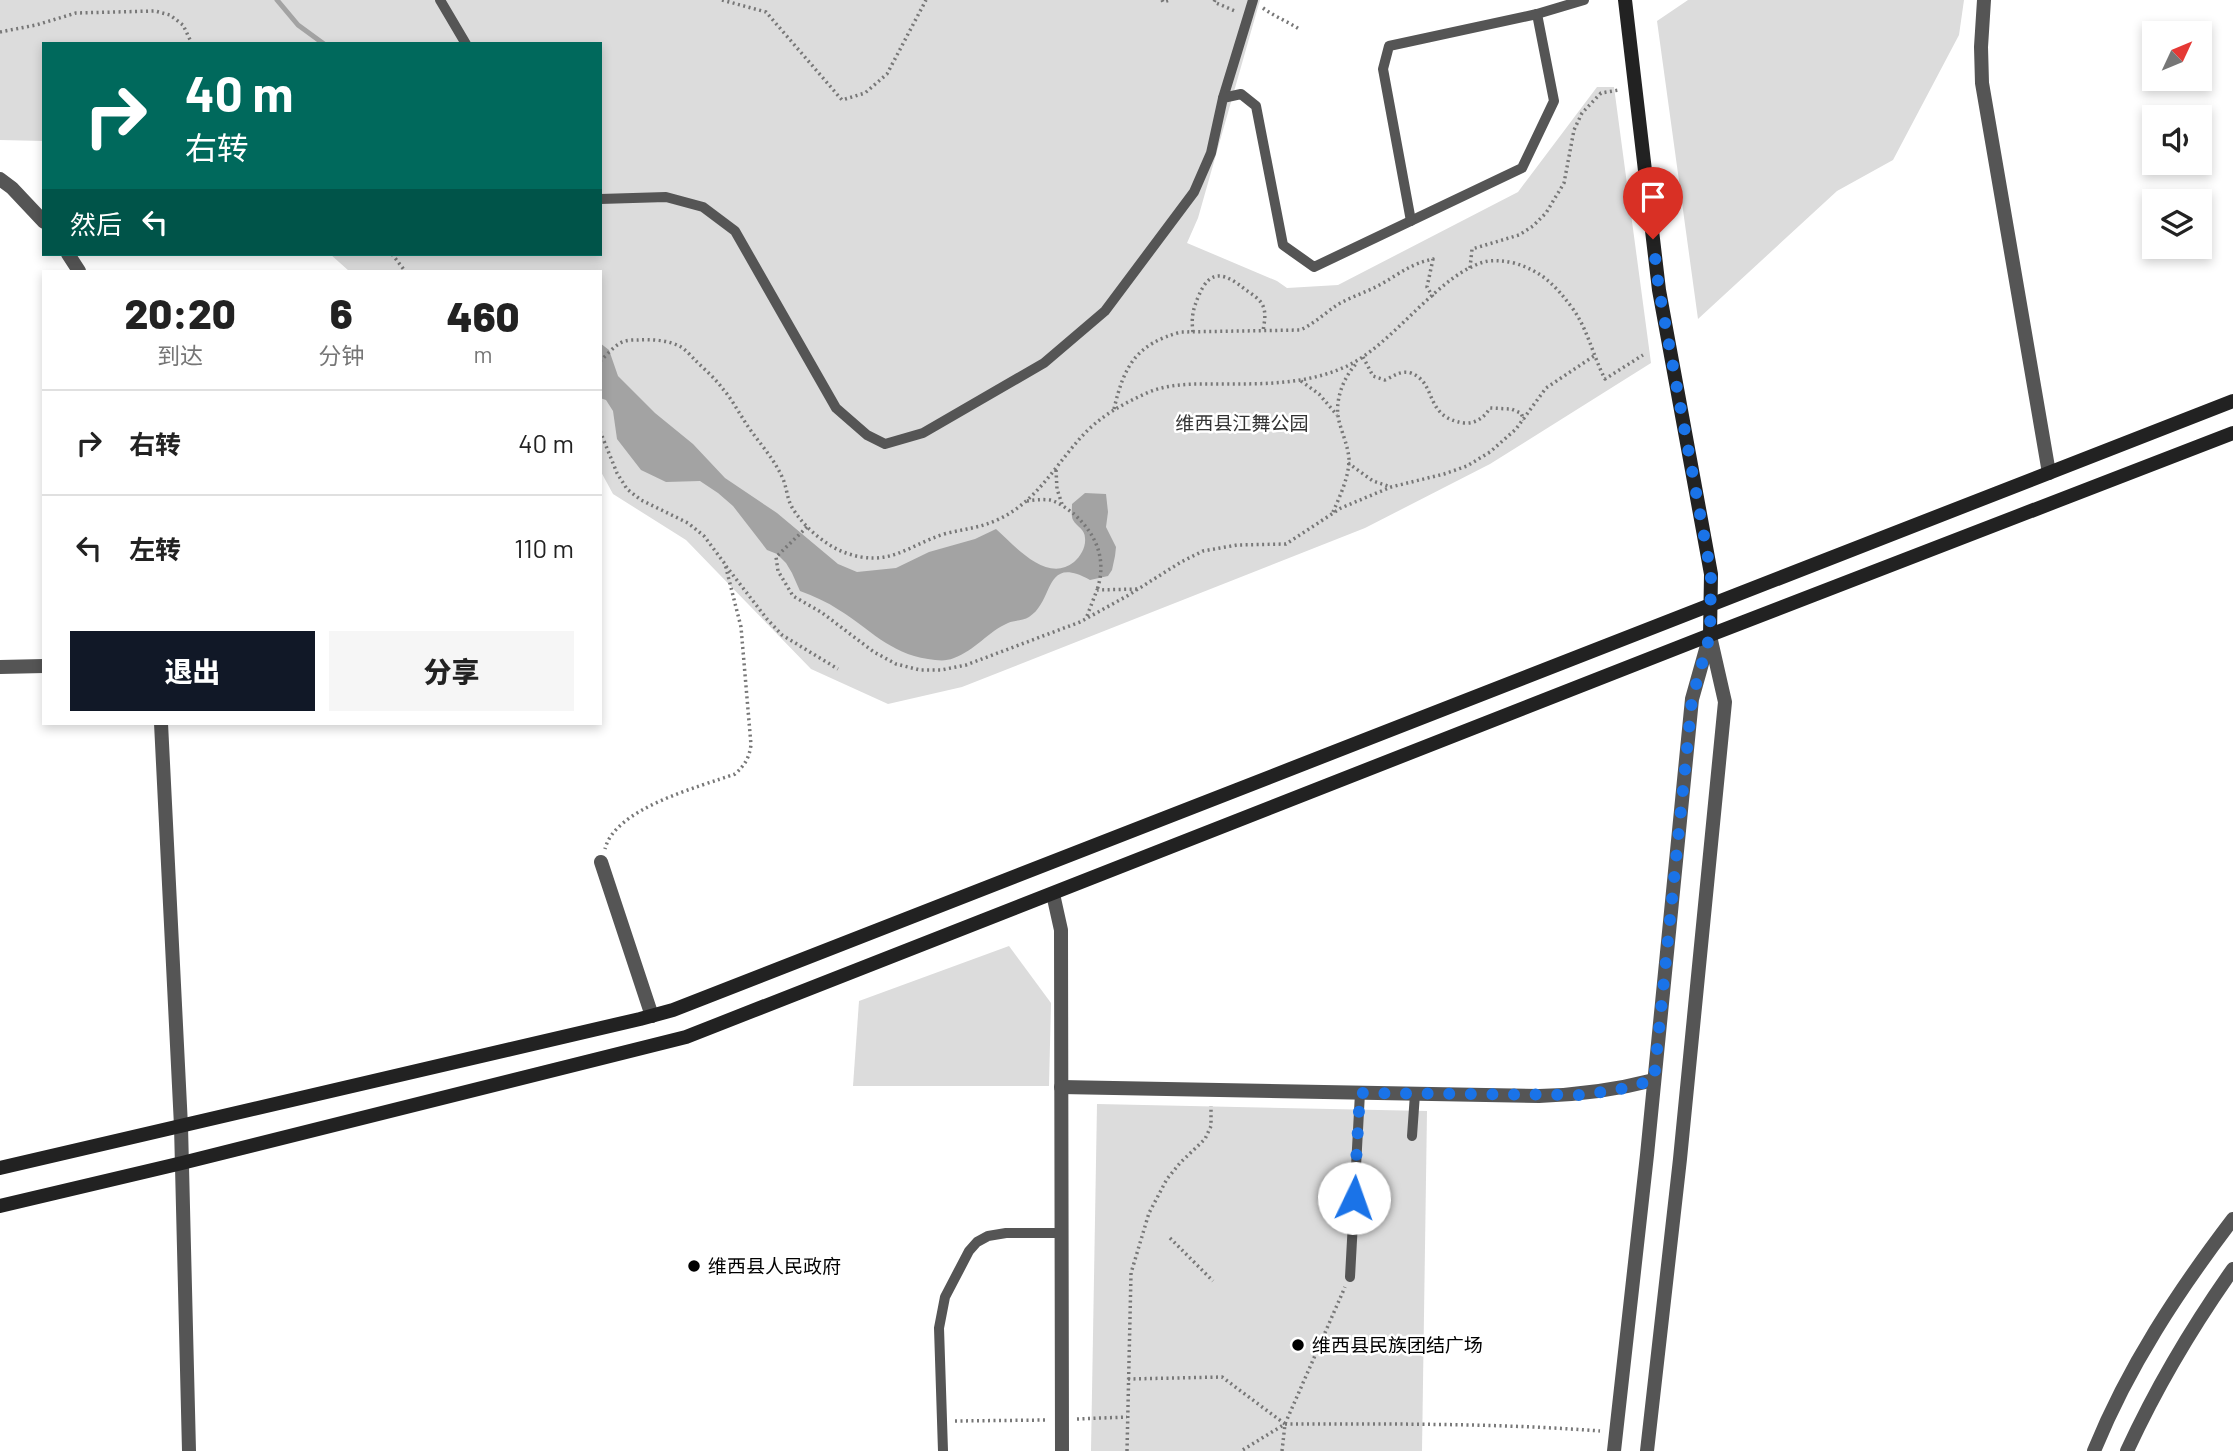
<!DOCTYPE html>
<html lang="zh">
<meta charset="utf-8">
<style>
:root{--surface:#fff;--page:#f6f6f6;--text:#222;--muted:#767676;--line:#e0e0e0;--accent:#111827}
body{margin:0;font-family:Barlow,"Noto Sans SC",sans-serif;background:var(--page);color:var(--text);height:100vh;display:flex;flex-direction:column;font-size:26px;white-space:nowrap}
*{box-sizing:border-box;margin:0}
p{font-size:23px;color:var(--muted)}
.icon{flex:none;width:38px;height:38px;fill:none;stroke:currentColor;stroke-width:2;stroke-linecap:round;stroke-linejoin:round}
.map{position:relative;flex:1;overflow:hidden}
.sheet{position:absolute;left:42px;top:270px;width:560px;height:455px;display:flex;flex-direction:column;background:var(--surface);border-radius:0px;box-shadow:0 4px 10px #0003}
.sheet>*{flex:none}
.guide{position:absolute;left:42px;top:42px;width:560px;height:214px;border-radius:0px;box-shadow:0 4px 10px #0003;background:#00695c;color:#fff;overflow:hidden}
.needle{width:46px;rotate:46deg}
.fabs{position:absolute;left:2142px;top:21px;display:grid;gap:14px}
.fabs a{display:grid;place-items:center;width:70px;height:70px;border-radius:0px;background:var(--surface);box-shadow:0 4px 10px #0003;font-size:35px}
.pin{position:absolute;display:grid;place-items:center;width:60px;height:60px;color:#fff;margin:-72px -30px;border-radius:50% 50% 50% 0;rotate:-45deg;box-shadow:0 0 7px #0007}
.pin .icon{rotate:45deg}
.me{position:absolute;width:77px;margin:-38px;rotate:3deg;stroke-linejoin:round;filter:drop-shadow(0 0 5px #0008)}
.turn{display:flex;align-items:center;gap:24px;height:147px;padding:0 28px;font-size:32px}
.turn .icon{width:91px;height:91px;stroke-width:2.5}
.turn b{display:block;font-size:49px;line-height:60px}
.then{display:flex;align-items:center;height:66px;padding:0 28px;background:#0003;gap:14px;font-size:26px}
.eta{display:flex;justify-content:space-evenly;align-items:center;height:119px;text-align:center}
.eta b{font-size:42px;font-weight:800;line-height:49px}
.action{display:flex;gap:14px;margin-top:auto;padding:14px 28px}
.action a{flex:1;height:80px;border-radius:0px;background:var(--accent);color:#fff;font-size:28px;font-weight:800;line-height:80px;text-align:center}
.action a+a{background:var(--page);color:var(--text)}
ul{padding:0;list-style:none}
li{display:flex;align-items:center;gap:21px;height:105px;padding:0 28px;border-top:2px solid var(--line)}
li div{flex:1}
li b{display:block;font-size:26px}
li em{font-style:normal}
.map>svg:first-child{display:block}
.green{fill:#dcdcdc}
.water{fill:#a3a3a3}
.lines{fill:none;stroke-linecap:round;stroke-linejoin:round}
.stream{stroke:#a3a3a3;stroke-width:5}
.path{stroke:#777;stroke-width:3.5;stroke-dasharray:2 3.5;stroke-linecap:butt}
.service{stroke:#555;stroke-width:10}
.minor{stroke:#555;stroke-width:14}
.tertiary{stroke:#555;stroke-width:14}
.secondary{stroke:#222;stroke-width:14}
.route{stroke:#1a73e8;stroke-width:12;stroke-dasharray:0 21.6}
.poi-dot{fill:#000;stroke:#fff;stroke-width:2.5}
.labels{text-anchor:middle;stroke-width:5;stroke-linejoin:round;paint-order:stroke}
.park-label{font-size:19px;fill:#333;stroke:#fff}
.poi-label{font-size:19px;fill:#000;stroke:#fff;text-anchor:start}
</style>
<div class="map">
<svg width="2233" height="1451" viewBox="0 0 2233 1451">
<rect width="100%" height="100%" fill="#fff"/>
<g class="green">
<path d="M0 0H1260L1198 218 1187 243 1277 281 1287 288 1338 285 1518 192 1597 87H1614L1651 363 1490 464 1365 528 962 687 888 704 811 669 686 540 613 494 600 470V271H349L330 254H600V44H44V141L0 140Z"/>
<path d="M1688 0H1964L1959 35 1893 160 1837 191 1698 319 1657 21Z"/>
<path d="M1009 946 1051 1003 1049 1086H853L859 1001Z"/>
<path d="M1097 1104 1427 1111 1422 1451H1091Z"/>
</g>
<path class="water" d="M600 343 609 350 618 376 655 413 693 444 725 478 777 513 838 564 857 572 896 568 929 552 975 539 996 529C1015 546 1047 584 1074 562 1081 556 1086 547 1085 538 1085 529 1077 527 1073 520 1071 516 1072 509 1072 504L1085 493 1106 494 1108 512 1106 527 1116 547 1115 556 1112 570 1108 576 1090 580C1043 554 1055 601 1029 617 1023 621 1015 620 1008 623 989 631 974 651 954 658 944 662 937 660 928 659 889 653 870 629 839 610 827 602 814 596 800 591L792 573 786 563 777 554 767 550 733 506 718 493 700 481 666 482 641 470 617 439 613 411 606 400 600 398Z"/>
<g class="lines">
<path class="stream" d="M277 0 298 25 324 44"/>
<g class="path">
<path d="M722 0 766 12 842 100 865 93 887 74 926 0"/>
<path d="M1162 0 1163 2 1170 0"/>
<path d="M1215 0 1214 2 1235 11"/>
<path d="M1263 8C1275 17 1287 21 1299 29"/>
<path d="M0 32 36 25 76 13 155 11 170 15 183 25 192 44"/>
<path d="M392 254 405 271"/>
<path d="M1470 268 1472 249 1519 235 1533 226 1546 213 1564 183 1574 130 1582 113 1601 93 1619 90"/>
<path d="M1193 332C1191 317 1193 309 1199 295 1211 267 1226 274 1246 290 1253 295 1262 300 1264 309 1266 316 1264 324 1263 331"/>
<path d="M1363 357 1373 376 1385 380C1394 376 1401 370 1411 373 1438 383 1423 417 1464 423 1475 424 1484 418 1490 408L1511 409 1521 413 1524 420"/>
<path d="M600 361C606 356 612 348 619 344 624 340 631 340 637 340 651 339 669 340 681 347 686 350 691 356 695 360 704 369 715 378 722 388 732 399 739 413 747 425 759 443 774 458 783 479 787 488 787 500 793 509 804 527 826 546 846 553 889 568 907 546 944 534 963 529 981 528 999 519 1040 500 1059 458 1089 429 1107 412 1127 402 1149 392 1172 383 1195 384 1219 384 1262 384 1304 385 1345 367 1394 345 1440 271 1488 261 1497 260 1505 261 1514 263 1542 271 1556 286 1573 309 1588 330 1593 356 1605 379L1643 355"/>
<path d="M1301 381 1319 394 1337 415"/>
<path d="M1114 409C1124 366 1136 344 1181 332L1300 330C1314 324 1325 313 1337 305 1352 296 1368 292 1383 283 1402 272 1411 264 1433 259L1427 287 1433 297"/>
<path d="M600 431 617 473 627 489 641 500 688 523 704 536 725 564 741 627 751 745C749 758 745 765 735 774 699 787 615 808 605 849"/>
<path d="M1348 463 1373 481 1391 487"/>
<path d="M1056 470 1057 489 1062 504"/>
<path d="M1027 501C1034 500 1042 499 1050 500 1059 502 1067 509 1074 514 1097 535 1107 560 1097 590"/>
<path d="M1333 512C1340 496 1349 477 1349 459 1348 446 1342 433 1339 421 1334 402 1343 378 1356 364"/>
<path d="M807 527 776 557 778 571 793 596 821 612 874 652 896 664 920 670H941L966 665 1080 622 1127 596 1181 562 1203 551 1237 545 1286 544 1341 508 1391 487 1444 474 1467 466 1490 452 1516 429 1546 388 1594 356"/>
<path d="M726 566 767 619 782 635 838 669"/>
<path d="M1087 616 1097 590 1138 589"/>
<path d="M1170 1238 1213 1281"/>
<path d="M1128 1379 1222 1377 1285 1424 1241 1451"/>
<path d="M1077 1419 1127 1417"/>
<path d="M955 1421 1048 1420"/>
<path d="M1285 1424C1390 1424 1495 1423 1600 1431"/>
<path d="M1127 1451 1131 1273 1149 1213 1167 1179 1180 1163 1205 1139 1211 1126V1106"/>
<path d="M1282 1451 1285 1424 1345 1287"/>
</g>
<g class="service">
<path d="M440 0 466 44"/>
<path d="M1223 98 1253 0"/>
<path d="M600 199 666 197 703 207 735 231 836 408 867 435 885 444 923 433 1044 363 1105 311 1194 192 1211 153 1223 98 1241 94 1256 106 1283 245 1314 267 1522 168 1554 101 1537 14"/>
<path d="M1411 221 1383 69 1389 46 1537 14 1584 0"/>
<path d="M1412 1136 1415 1094"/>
<path d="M1350 1277 1360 1093"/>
<path d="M943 1451 939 1328 945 1297 969 1251 977 1242 988 1236 1006 1233H1061"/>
</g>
<g class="minor">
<path d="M0 667 44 666"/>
<path d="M601 862 652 1016"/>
<path d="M1053 894 1061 930 1062 1451"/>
<path d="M1061 1087 1539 1096C1579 1095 1615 1090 1654 1080"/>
</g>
<g class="tertiary">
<path d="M1984 0 1981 47 1982 83 2049 473"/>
<path d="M0 179 12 188 44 222"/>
<path d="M68 254 79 271"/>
<path d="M161 723 181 1126 189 1451"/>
<path d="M1614 1451 1647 1155 1692 699 1710 635"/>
<path d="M1647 1451 1680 1159 1725 702 1710 636"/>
<path d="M2094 1451C2128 1367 2178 1291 2233 1219"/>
<path d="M2127 1451C2157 1386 2192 1327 2233 1269"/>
</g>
<g class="secondary">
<path d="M1625 0 1659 290 1711 574 1710 635"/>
<path d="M0 1168 640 1019 673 1010 2233 401"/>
<path d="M0 1206 182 1163 686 1037 1710 635 2233 433"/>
</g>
</g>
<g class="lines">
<path class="route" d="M1354 1198 1360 1093 1579 1095 1617 1090 1654 1080 1692 699 1710 635 1711 574 1659 290 1653 239"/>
</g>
<g class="poi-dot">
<circle cx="694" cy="1266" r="7"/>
<circle cx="1298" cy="1345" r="7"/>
</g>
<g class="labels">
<g class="park-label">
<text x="1242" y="430">维西县江舞公园</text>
</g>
<g class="poi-label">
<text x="708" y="1273">维西县人民政府</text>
<text x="1312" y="1352">维西县民族团结广场</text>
</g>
</g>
</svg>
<div class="fabs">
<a><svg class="needle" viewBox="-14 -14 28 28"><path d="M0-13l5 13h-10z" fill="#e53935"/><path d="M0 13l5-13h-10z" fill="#767676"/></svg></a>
<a><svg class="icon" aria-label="sound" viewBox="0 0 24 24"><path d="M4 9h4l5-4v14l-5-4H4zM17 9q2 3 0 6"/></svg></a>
<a><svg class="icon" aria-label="layers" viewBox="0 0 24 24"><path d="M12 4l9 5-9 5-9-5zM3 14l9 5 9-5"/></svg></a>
</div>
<div class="pin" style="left:1653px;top:239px;background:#d93025"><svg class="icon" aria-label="arrive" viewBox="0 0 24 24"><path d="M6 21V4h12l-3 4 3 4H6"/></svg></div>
<svg class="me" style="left:1354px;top:1198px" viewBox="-20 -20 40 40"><circle r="19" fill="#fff"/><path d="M0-13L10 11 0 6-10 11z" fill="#1a73e8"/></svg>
<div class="guide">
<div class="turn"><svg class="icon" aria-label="right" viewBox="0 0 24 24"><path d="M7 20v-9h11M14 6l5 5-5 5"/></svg><div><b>40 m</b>右转</div></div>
<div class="then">然后<svg class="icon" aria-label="left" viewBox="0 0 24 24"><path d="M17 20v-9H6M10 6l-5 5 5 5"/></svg></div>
</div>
<section class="sheet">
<div class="eta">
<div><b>20:20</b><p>到达</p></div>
<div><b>6</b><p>分钟</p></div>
<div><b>460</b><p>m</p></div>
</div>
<ul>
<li><svg class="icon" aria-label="right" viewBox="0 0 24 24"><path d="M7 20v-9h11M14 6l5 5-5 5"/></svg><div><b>右转</b></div><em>40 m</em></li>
<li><svg class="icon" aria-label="left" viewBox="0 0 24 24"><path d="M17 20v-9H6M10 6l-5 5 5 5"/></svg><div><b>左转</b></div><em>110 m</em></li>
</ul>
<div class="action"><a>退出</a><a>分享</a></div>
</section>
</div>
